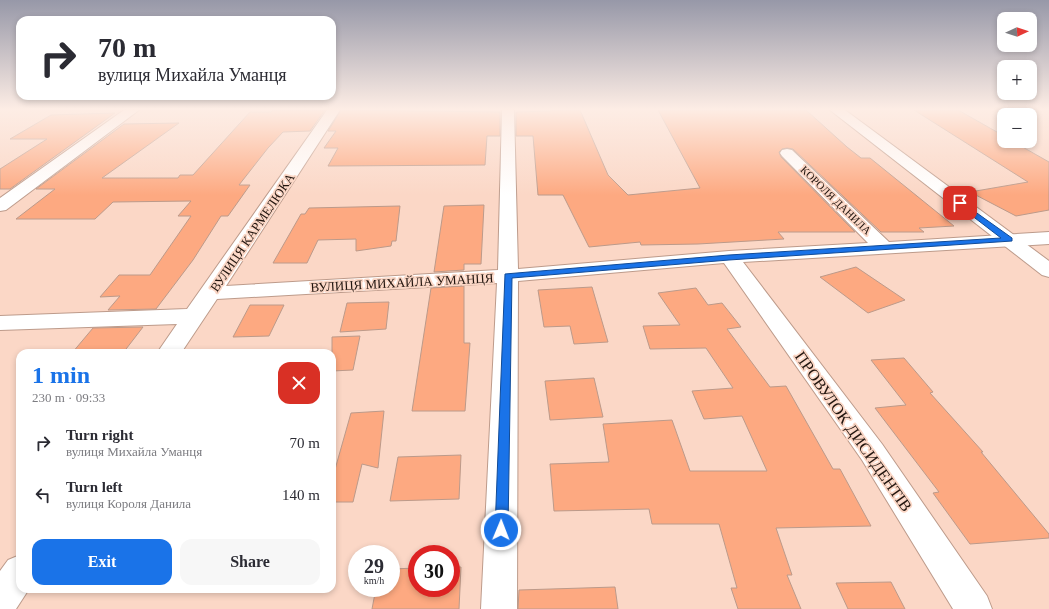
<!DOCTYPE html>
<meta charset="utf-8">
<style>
:root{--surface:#fff;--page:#f7f7f7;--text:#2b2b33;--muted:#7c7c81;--accent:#1a73e8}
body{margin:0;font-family:"Times New Roman",serif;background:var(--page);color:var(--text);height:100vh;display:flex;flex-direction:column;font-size:15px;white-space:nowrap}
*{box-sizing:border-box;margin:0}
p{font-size:13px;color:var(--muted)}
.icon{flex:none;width:22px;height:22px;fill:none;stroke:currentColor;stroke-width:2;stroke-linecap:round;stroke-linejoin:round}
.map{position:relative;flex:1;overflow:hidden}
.panel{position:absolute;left:16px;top:349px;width:320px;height:244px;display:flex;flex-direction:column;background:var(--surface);border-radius:12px;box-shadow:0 2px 6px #0003}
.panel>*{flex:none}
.top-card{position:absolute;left:16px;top:16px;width:320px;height:84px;border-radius:12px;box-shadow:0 2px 6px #0003;background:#fff;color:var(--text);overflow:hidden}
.needle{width:26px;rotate:87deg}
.buttons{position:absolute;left:997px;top:12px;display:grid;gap:8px}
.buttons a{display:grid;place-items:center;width:40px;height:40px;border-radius:8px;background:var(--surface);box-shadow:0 2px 6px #0003;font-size:20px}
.speed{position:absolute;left:348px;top:545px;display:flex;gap:8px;font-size:20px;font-weight:700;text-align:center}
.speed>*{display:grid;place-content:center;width:52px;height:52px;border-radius:50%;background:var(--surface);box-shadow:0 2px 6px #0003;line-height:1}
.speed small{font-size:10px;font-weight:400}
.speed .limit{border:6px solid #d22;background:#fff;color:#111}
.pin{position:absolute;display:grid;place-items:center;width:34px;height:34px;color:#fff;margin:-17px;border-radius:8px;box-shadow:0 2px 6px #0006}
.me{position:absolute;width:44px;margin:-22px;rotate:1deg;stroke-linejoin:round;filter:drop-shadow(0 0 3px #0008)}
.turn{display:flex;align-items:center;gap:14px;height:84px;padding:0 16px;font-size:18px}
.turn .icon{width:52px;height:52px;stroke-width:2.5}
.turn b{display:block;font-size:28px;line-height:34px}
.round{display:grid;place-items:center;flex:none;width:42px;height:42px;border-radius:12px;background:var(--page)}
.headline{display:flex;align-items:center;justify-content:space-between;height:68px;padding:0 16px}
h1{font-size:24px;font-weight:700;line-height:30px;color:var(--accent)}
.cta{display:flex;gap:8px;margin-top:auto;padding:8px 16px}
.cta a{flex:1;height:46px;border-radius:12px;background:var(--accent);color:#fff;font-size:16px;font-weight:700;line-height:46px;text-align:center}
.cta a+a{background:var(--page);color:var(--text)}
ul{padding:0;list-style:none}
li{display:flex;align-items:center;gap:12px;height:52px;padding:0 16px}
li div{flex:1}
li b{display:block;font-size:15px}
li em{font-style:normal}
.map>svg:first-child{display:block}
.building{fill:#fda981;stroke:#bc9a8a}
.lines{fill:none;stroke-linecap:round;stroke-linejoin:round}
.minor-casing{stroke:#bd9b8b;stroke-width:2}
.major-casing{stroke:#bd9b8b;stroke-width:2}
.minor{fill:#fff;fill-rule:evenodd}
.major{fill:#fff;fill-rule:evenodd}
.route{fill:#1a73e8;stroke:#114b97}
.labels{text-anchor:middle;stroke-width:3.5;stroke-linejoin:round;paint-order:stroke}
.far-street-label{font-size:11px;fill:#21150f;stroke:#fbd7c6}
.street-label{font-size:13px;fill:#21150f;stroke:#fbd7c6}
.near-street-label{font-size:16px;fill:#21150f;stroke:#fbd7c6}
</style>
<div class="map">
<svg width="1049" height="609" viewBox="0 0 1049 609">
<rect width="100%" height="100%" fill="#fbd7c6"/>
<g class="building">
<path d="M273 110H325L310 131 283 132 268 148 239 185H250L228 216H221L193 260 156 309 108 310 120 296 100 297 119 275H150L191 216H178L191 201 113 202 95 219H16L55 189H36L124 124 179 123 102 178H178L180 175H193L250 112H271Z"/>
<path d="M341 110 500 112V136H487L485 165 328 166 338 148H324L336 131H328Z"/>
<path d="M551 110H580L608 175 628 195 700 188 658 110H806L847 147 861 158H870L954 226 919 228 924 232H881L793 149 787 148 782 149 779 152 781 157 855 232H778L784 239 698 244 641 245 640 242 589 247 563 195H538L533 136H516V112L551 111Z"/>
<path d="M914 110H958L1004 136V141H1012L1049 162V210L1016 216 970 192 1028 182Z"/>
<path d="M115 113 10 189H0V169L47 139H10L51 115Z"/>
<path d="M484 205 481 264H464V270L434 272 444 206Z"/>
<path d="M400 206 396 241H392L391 246 356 251V239L318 240 307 263H273L301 214H305L309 208Z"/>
<path d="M856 267 905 300 868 313 820 277Z"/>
<path d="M464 286V343H470L465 411H412L431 288Z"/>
<path d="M592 287 608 342 574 344 570 326 544 327 538 290Z"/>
<path d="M696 288 708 305 722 303 741 327 727 329 770 387 786 386 833 469H840L871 526 776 528 792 575H787L801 609H738L731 588H737L719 524H652L649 509 554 511 550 464 609 462 603 424 672 420 690 471H767L742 416 704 419 692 391 733 388 706 348 650 349 643 326 680 325 658 293Z"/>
<path d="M389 302 386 329 340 332 347 303Z"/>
<path d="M250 305H284L269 336 233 337Z"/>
<path d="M143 327 123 353H72L93 328Z"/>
<path d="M360 336 353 370 332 371V337Z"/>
<path d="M904 358 933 392 930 393 983 452H981L1049 534V538L970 544 933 493 939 492 875 408 906 405 871 360Z"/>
<path d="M594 378 603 417 550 420 545 381Z"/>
<path d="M384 411 378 468 362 464 353 502H332V480L351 413Z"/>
<path d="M461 455 459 499 390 501 398 457Z"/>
<path d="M451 567H461L459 609H372L376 588H391V569L417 568V588H451Z"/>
<path d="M891 582 905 609H848L836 583Z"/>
<path d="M615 587 618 609H518L519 590Z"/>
</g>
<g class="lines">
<g class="minor-casing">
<g id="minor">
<path d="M124 110H139L6 210 0 211V198Z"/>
<path d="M327 110H340L226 286 498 270 502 110H514L518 269 729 251 868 243 782 156 780 153 782 150 787 149 792 150 889 242 1049 232V244L743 262 882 444 987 596 992 609H953L862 460 724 263 518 281 517 609H481L497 283 217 299 181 353H157L177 324 0 330V316L187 309Z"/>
<path d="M20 555V589H29L16 609H0V571L8 560Z"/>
</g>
</g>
<g class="major-casing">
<path id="major" d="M830 110H845L1049 261V277L1042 275Z"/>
</g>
<use href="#minor" class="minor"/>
<use href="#major" class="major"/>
</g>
<linearGradient id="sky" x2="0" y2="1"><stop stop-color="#9798a8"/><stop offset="0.56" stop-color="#fdede5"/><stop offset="1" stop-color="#fdede5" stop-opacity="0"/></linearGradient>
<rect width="1049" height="195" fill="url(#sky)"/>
<path class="route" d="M960 201 1012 238V241L729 260 512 278 508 530 506 534 501 536 497 534 495 530 505 274 729 255 1001 238 958 205 957 203Z"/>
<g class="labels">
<g class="far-street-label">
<text transform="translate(836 200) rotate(44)" y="4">КОРОЛЯ ДАНИЛА</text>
</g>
<g class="street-label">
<text transform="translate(252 232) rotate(-56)" y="5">ВУЛИЦЯ КАРМЕЛЮКА</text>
<text transform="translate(402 282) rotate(-3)" y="5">ВУЛИЦЯ МИХАЙЛА УМАНЦЯ</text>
</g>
<g class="near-street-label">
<text transform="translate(854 431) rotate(55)" y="6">ПРОВУЛОК ДИСИДЕНТІВ</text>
</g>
</g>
</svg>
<div class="buttons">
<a><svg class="needle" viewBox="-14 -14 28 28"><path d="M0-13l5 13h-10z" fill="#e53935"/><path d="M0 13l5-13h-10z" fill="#7c7c81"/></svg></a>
<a>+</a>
<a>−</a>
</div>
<div class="speed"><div>29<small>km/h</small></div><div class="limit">30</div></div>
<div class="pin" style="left:960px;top:203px;background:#d93025"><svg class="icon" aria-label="arrive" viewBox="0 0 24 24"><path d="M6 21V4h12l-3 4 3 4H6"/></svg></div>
<svg class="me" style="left:501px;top:530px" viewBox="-20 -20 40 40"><circle r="17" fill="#1a73e8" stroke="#fff" stroke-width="3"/><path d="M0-11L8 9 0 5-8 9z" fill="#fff"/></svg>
<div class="top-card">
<div class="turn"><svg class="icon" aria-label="right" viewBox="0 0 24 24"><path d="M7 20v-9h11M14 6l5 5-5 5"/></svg><div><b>70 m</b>вулиця Михайла Уманця</div></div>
</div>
<section class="panel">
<div class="headline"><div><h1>1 min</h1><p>230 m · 09:33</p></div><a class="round" style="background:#d93025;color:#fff"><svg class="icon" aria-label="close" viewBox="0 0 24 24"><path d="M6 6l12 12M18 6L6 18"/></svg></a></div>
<ul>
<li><svg class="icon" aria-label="right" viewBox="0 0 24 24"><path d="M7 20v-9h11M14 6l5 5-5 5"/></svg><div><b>Turn right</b><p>вулиця Михайла Уманця</p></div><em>70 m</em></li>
<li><svg class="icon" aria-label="left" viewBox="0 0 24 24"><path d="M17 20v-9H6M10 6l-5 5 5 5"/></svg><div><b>Turn left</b><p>вулиця Короля Данила</p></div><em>140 m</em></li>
</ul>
<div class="cta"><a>Exit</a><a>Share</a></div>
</section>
</div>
